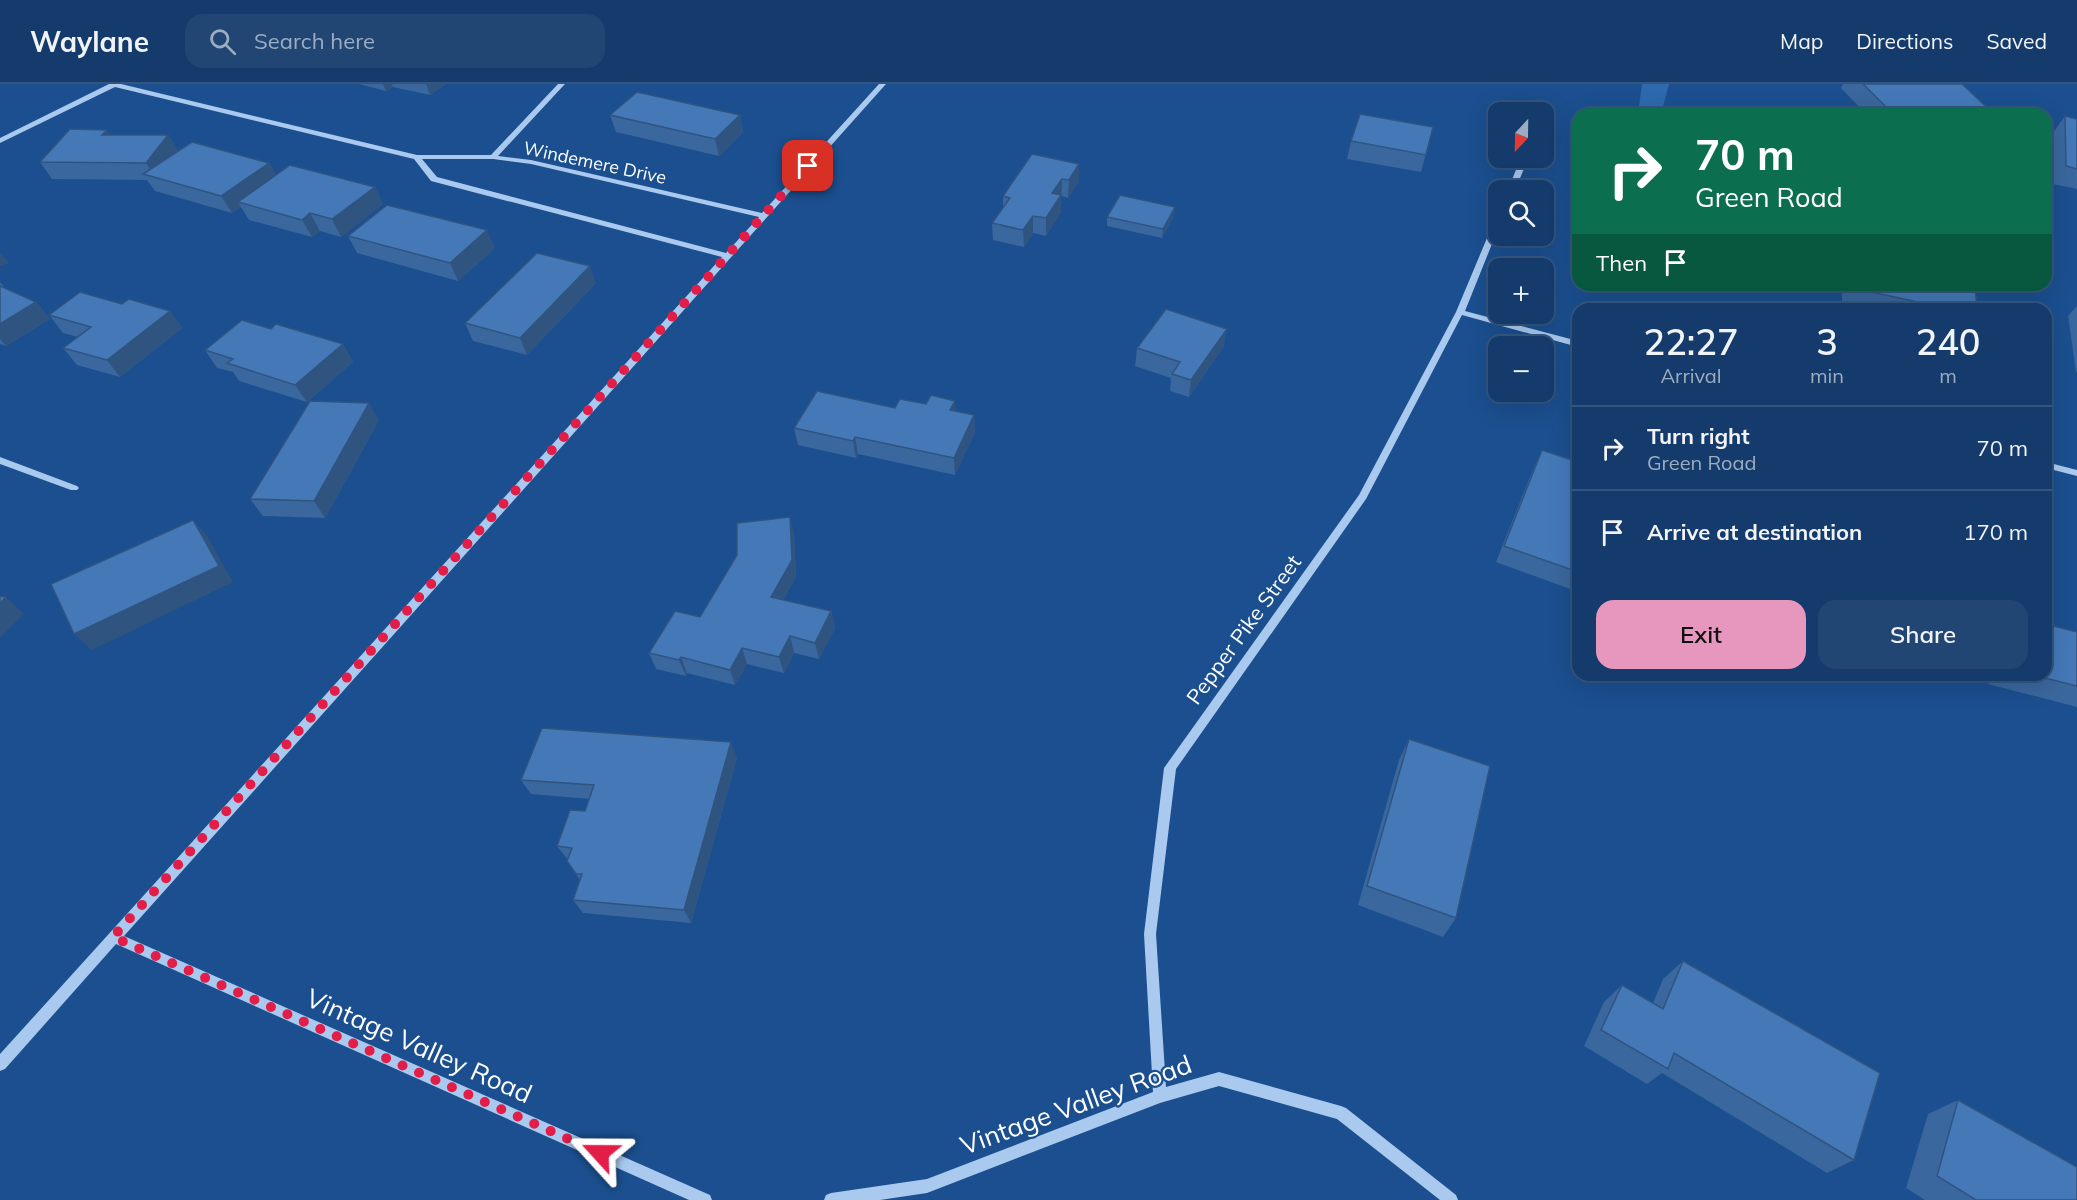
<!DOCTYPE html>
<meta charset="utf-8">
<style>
:root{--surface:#143b6b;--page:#214673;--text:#f1f3f6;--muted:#9dadc1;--line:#33557e;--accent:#e797bd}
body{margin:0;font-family:Mulish,sans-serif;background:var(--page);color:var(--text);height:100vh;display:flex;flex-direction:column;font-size:22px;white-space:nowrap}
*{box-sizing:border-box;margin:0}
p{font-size:20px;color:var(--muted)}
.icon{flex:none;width:33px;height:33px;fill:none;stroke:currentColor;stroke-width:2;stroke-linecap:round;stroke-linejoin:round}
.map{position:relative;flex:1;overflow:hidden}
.panel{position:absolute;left:1572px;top:219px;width:480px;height:378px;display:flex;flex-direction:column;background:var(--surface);border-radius:18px;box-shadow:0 6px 24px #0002,0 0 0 2px var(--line)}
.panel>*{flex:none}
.hud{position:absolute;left:1572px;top:24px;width:480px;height:183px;border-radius:18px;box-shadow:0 6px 24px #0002,0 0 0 2px var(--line);background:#0b6e4f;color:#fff;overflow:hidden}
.needle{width:39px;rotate:202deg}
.fabs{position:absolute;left:1488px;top:18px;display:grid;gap:12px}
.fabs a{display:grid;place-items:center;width:66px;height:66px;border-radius:12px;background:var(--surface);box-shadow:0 6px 24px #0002,0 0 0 2px var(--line);font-size:30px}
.pin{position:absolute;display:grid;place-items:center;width:51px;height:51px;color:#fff;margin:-26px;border-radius:12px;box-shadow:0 3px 9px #0006}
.me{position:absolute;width:66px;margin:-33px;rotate:294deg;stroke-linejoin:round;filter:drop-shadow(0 0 4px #0008)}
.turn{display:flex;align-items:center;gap:21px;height:126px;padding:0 24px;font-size:27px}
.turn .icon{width:78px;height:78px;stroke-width:2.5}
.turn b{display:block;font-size:42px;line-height:51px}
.then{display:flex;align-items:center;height:57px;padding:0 24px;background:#0003;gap:12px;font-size:22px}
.eta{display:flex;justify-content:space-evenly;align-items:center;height:102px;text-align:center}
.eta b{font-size:36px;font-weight:600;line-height:42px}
.button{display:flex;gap:12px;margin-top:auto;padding:12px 24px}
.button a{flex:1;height:69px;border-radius:18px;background:var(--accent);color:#111;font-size:24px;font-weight:600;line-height:69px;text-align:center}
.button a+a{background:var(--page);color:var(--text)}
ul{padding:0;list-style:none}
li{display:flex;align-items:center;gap:18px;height:84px;padding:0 24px;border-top:2px solid var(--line)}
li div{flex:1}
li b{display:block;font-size:22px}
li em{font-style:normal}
header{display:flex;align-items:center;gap:36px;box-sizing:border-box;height:84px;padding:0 30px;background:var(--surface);border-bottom:2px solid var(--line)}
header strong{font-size:28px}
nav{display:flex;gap:33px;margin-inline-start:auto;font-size:21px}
.search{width:420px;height:54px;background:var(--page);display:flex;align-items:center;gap:15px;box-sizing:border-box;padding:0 21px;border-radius:18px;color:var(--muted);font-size:22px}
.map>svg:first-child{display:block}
.green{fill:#2e69ad}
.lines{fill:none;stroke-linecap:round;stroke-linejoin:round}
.minor{fill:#a9c9ee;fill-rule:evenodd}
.wall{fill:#3a679d}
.shaded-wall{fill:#305480}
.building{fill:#4478b7;stroke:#305480;stroke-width:1.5}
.route{stroke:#e11d48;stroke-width:10;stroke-dasharray:0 18}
.labels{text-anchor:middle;stroke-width:4.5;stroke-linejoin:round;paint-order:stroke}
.far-street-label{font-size:18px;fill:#fff;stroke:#1b4f8f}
.street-label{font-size:21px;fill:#fff;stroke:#1b4f8f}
.near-street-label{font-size:26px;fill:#fff;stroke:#1b4f8f}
</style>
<header>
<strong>Waylane</strong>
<div class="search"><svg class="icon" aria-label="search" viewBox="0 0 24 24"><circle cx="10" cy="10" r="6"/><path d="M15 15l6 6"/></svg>Search here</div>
<nav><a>Map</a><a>Directions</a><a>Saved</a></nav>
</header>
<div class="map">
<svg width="2077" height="1116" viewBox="0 0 2077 1116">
<rect width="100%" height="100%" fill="#1b4f8f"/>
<path class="green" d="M1642 0H1669L1661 30H1638Z"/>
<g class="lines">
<g class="minor">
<path d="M109 0H121L417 71H491L558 0H565L498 72 531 76 762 129 879 0H886L124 852 710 1111 712 1116H689L116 860 5 985 0 987V970L722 173 431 97 414 75 115 3 0 59V54ZM422 75H493L531 80 759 133 726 169 437 93Z"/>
<path d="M1519 78 1526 80 1515 106H1508Z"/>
<path d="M1495 135H1498V145L1465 227 1578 257V263L1462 231 1366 415 1176 685 1156 850 1166 1003 1219 988 1341 1022 1346 1024 1456 1111 1458 1116H1440L1337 1035 1219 1002 1160 1019 927 1109 880 1116H824L826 1111 831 1109 927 1095 1153 1008 1144 850 1164 684 1359 411 1456 228Z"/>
<path d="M0 373 77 402 79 404 77 406H71L0 380Z"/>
<path d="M2046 378 2077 386V392L2046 384Z"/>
</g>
</g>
<g class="wall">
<path d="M359 0H446L430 11 393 3 386 7Z"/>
<path d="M1843 0H1962L1994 30H1866L1841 4Z"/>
<path d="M610 31H740L743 48 719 72 616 48Z"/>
<path d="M2065 32 2077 35V105L2053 100V49Z"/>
<path d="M1433 43 1421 88 1347 75 1351 57Z"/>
<path d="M110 51H168L178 67 269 79 276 91 375 103 383 120 341 153 320 147 312 153 249 136 241 123 232 129 155 107 147 96 52 95 40 78Z"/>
<path d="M1079 80V97L1068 114 1062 112 1061 113V128L1046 152 1033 149 1024 163 993 156 992 139 1003 123V112Z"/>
<path d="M1174 132 1162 154 1107 142V133Z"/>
<path d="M348 152 495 164 458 197 357 169Z"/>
<path d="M0 198 6 205 36 218 50 235 6 262 0 260Z"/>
<path d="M596 199 527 271 473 257 465 239Z"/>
<path d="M1842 201H1975L1977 225H1858L1842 221Z"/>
<path d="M122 220 170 227 182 244 120 293 77 281 63 264 78 253 63 249 49 231Z"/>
<path d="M2077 222V288H2076L2068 232Z"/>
<path d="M271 245 343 260 353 278 307 318 239 297 233 288 217 284 205 266Z"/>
<path d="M1224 262 1189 313 1170 307 1171 294 1135 282 1137 264Z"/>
<path d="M956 327 974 331 975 348 955 391 858 370 856 374 798 361 794 344Z"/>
<path d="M379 336 325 434 263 432 250 415Z"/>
<path d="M1542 366 1578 378V504L1576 507 1496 478 1534 383Z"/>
<path d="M794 450 796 493 783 516 831 527 835 544 819 575 794 569 784 589 747 580 735 601 687 589 686 592 656 585 649 569 700 533Z"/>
<path d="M2077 548V623L1988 600 1987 591H2046Z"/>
<path d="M1409 655 1456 834 1443 853 1358 821 1399 676Z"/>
<path d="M737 674 691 839 583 829 573 816 580 796 567 777 568 776 557 762 585 727 590 715 531 710 521 696Z"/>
<path d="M1683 877 1854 1076 1827 1089 1662 989 1647 1000 1584 962 1604 918 1622 901 1653 919 1663 895Z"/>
<path d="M1958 1016 2077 1116H1925L1906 1104 1928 1030Z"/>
</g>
<g class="shaded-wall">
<path d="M383 0H392L393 3 386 7Z"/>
<path d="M426 0H446L430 11Z"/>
<path d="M740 31 743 48 719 72 715 55Z"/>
<path d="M107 46 118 63 102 51Z"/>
<path d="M168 51 179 68 155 93 146 79Z"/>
<path d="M269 79 279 96 238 118 241 123 232 129 221 112Z"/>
<path d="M1079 80V97L1068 114 1069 96Z"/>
<path d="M1062 95 1061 128 1046 152V134L1052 109Z"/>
<path d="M375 103 383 120 341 153 332 135Z"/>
<path d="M1175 123 1174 132 1162 154 1163 145Z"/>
<path d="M310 129 320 147 312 153 302 136Z"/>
<path d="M1033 132V149L1024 163 1023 146Z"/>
<path d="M487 146 495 164 458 197 450 179Z"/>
<path d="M0 168 9 179 0 182Z"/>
<path d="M590 182 596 199 527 271 520 254Z"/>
<path d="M36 218 50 235 6 262 0 255V240Z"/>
<path d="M170 227 182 244 120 293 107 276Z"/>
<path d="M1227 245 1224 262 1189 313 1191 296Z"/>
<path d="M343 260 353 278 307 318 295 301Z"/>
<path d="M955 317 957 334 950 326Z"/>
<path d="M369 319 379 336 325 434 314 417Z"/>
<path d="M974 331 975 348 955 391 954 374Z"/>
<path d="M855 353 858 370 856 374 853 357Z"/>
<path d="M790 433 794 450 796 493 776 529 771 513Z"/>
<path d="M193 436 207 452 233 498 92 566 74 550Z"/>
<path d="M6 513 24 530 0 554V519Z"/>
<path d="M831 527 835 544 819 575 815 559Z"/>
<path d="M790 552 794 569 784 589 779 573Z"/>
<path d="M742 564 747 580 735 601 730 586Z"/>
<path d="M681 573 687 589 686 592 679 576Z"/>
<path d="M731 658 737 674 691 839 684 826Z"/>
</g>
<g class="building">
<path d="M1863 0H1962L1994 30H1893Z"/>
<path d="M637 8 740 31 715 55 610 31Z"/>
<path d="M1360 30 1433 43 1426 71 1351 57Z"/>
<path d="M2065 32 2077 35V85L2066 82Z"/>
<path d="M70 45 107 46 102 51H168L146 79 40 78Z"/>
<path d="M192 58 269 79 221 112 143 90Z"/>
<path d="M1032 70 1079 80 1069 96 1062 95 1052 109 1061 111 1046 134 1033 132 1023 146 992 139 1010 114 1003 112Z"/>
<path d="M290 81 375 103 332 135 310 129 302 136 238 118Z"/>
<path d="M1120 111 1175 123 1163 145 1107 133Z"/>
<path d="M387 121 487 146 450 179 348 152Z"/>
<path d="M537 169 590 182 520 254 465 239Z"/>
<path d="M1853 201H1975L1977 225H1950L1853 204Z"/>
<path d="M0 202 36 218 0 240Z"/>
<path d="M80 208 122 220 129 215 170 227 107 276 63 264 91 243 49 231Z"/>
<path d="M1166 225 1227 245 1191 296 1172 290 1180 278 1137 264Z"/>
<path d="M242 236 271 245 276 240 343 260 295 301 227 279 233 275 205 266Z"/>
<path d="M817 307 895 324 900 315 926 320 931 311 955 317 950 326 974 331 954 374 855 353 853 357 794 344Z"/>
<path d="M310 317 369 319 314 417 250 415Z"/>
<path d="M1542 366 1578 378V488L1504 462Z"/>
<path d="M790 433 792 476 771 513 831 527 815 559 790 552 779 573 742 564 730 586 681 573 679 576 649 569 675 527 700 533 737 471V439Z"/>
<path d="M193 436 219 482 74 550 51 500Z"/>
<path d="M0 512 6 513 0 519Z"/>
<path d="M2046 540 2077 548V602L2033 591H2046Z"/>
<path d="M542 644 731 658 684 826 573 816 582 790H576L567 777 572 764 557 762 570 726 585 727 594 701 521 696Z"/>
<path d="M1409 655 1490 682 1456 834 1367 802Z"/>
<path d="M1683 877 1880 989 1854 1076 1674 969 1668 985 1601 946 1622 901 1663 925Z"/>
<path d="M1958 1016 2077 1083V1116H1976L1937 1092Z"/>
</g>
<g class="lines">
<path class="route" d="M600 1069 113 853 808 82"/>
</g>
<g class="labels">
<g class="far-street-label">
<text transform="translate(595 79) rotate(12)" y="6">Windemere Drive</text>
</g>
<g class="street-label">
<text transform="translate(1244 546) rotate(-54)" y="7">Pepper Pike Street</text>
</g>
<g class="near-street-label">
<text transform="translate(419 962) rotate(24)" y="9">Vintage Valley Road</text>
<text transform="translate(1076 1021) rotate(-20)" y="9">Vintage Valley Road</text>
</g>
</g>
</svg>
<div class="fabs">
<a><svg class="needle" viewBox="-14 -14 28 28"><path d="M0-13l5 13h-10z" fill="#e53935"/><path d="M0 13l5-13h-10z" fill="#9dadc1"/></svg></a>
<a><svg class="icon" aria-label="search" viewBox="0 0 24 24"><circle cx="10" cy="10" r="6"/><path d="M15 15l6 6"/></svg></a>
<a>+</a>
<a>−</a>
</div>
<div class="pin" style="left:808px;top:82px;background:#d93025"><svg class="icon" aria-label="arrive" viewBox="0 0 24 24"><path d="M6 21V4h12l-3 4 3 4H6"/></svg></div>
<svg class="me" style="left:600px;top:1069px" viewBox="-20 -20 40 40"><path d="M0-17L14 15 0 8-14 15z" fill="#e11d48" stroke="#fff" stroke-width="4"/></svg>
<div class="hud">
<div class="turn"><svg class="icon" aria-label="right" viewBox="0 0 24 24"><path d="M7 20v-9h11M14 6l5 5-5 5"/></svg><div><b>70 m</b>Green Road</div></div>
<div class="then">Then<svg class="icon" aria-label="arrive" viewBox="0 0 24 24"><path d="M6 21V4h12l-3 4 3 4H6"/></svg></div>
</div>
<section class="panel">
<div class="eta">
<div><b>22:27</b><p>Arrival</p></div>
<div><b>3</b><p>min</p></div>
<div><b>240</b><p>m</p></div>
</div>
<ul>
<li><svg class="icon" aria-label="right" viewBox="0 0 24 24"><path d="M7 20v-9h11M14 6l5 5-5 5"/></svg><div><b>Turn right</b><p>Green Road</p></div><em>70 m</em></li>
<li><svg class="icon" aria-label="arrive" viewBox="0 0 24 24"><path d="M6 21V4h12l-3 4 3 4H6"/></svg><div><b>Arrive at destination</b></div><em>170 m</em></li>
</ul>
<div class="button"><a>Exit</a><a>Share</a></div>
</section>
</div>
